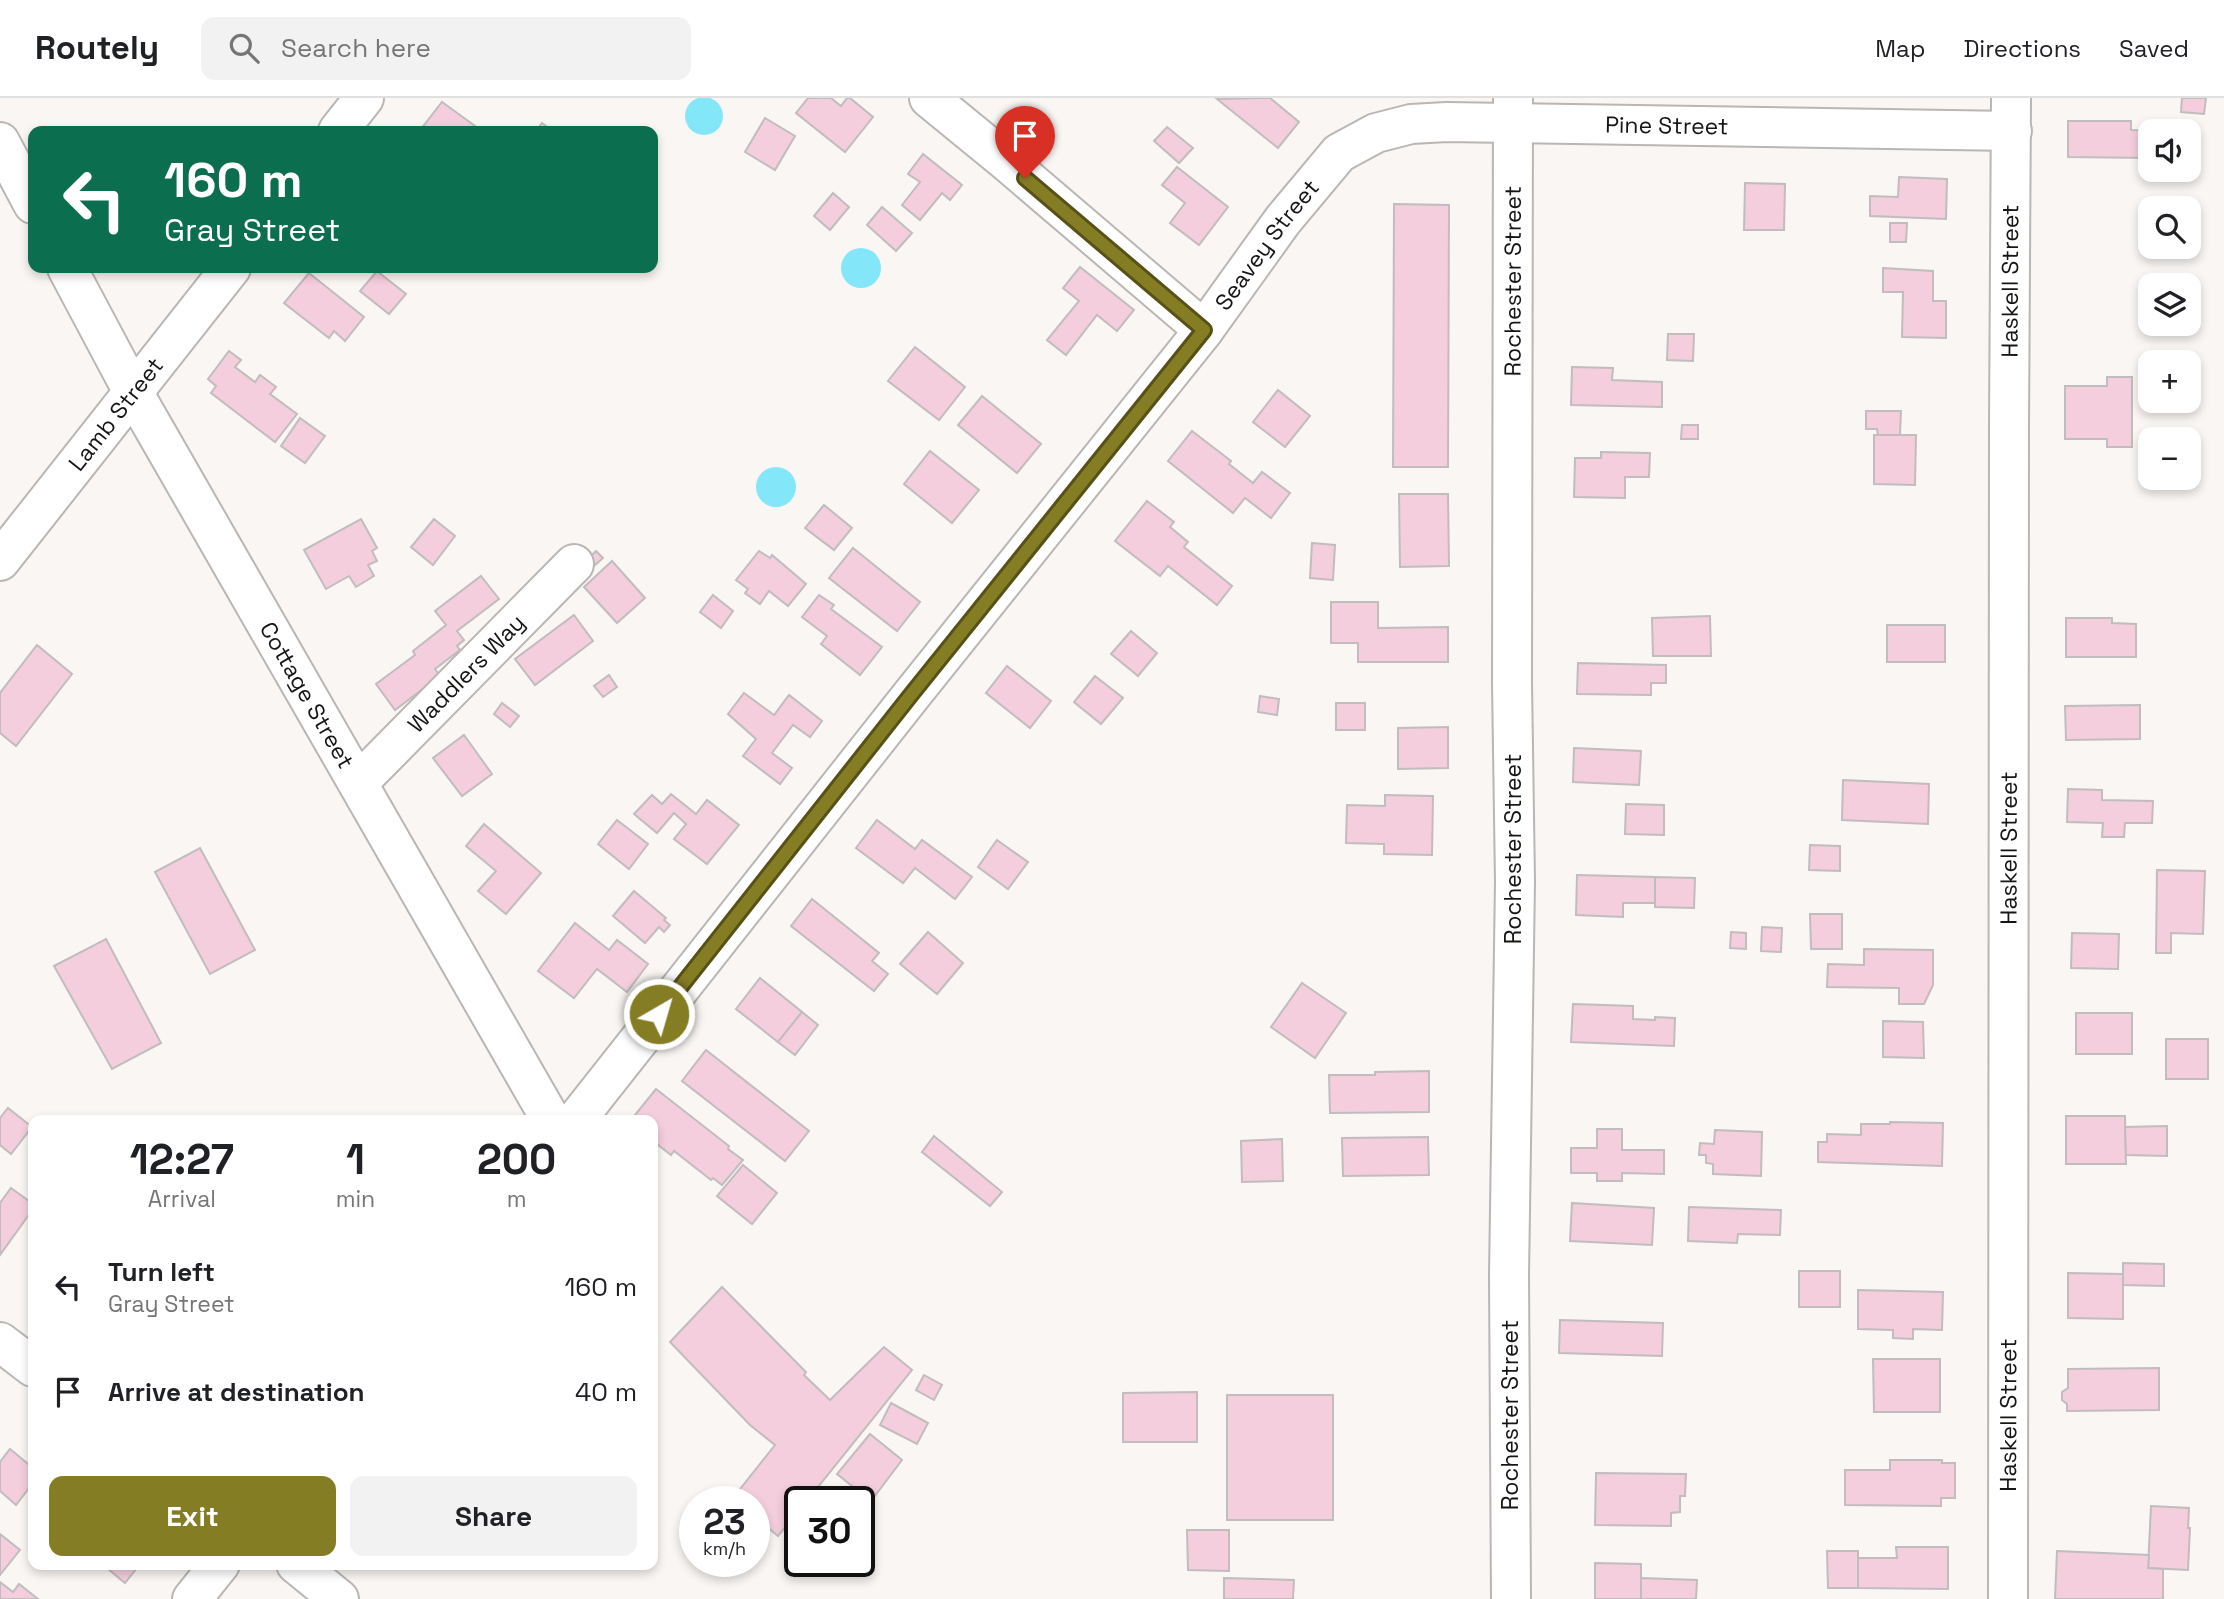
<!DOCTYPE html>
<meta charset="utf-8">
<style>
:root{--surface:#fff;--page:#f2f2f2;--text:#202124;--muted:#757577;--line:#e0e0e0;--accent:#857d24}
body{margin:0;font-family:"Space Grotesk",sans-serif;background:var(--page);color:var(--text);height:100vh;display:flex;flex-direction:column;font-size:26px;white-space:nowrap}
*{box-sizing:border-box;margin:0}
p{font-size:23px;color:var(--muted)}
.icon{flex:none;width:38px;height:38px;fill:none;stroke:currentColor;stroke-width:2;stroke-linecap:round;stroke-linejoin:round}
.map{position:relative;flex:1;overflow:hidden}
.drawer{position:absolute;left:28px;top:1017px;width:630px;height:455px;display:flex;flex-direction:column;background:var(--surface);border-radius:14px;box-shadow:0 4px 10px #0003}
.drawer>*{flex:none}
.banner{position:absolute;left:28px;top:28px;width:630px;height:147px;border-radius:14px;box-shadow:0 4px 10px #0003;background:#0b6e4f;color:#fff;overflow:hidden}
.buttons{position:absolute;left:2138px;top:21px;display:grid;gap:14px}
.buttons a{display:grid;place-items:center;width:63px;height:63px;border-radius:14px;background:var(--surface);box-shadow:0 4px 10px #0003;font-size:35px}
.speed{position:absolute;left:679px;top:1388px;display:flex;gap:14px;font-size:35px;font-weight:700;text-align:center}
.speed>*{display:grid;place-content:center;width:91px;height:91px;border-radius:50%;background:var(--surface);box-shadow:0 4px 10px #0003;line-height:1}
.speed small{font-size:18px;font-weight:400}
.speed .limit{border:4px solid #111;border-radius:10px;background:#fff;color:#111}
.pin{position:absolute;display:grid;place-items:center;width:60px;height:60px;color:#fff;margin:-72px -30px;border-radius:50% 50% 50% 0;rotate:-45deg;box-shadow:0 0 7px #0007}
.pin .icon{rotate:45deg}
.me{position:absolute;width:77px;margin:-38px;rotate:38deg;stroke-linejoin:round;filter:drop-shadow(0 0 5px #0008)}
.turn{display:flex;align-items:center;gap:24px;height:147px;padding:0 21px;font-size:32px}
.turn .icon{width:91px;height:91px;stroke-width:2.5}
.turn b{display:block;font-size:49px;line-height:60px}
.eta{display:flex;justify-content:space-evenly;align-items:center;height:119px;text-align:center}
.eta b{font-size:42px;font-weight:700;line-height:49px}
.cta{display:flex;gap:14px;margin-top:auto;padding:14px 21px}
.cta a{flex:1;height:80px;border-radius:14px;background:var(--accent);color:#fff;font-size:28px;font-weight:700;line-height:80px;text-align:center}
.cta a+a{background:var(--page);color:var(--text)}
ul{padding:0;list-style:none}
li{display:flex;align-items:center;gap:21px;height:105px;padding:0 21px}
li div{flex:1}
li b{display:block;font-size:26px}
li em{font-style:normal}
header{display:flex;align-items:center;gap:42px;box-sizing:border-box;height:98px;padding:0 35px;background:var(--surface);border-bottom:2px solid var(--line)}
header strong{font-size:33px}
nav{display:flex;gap:38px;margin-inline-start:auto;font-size:24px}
.search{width:490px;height:63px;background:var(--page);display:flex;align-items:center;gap:18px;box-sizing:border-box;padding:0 24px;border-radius:14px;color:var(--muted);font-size:26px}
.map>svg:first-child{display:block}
.water{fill:#83e6f9}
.building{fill:#f5cedd;stroke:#c1bcbe;stroke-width:2}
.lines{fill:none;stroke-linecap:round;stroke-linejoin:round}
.minor-casing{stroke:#b9b6b3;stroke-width:42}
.minor{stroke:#fff;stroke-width:38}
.route-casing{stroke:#565117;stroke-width:18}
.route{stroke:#857d24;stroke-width:12}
.labels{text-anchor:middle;stroke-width:7;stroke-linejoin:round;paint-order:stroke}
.street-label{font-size:23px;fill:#161514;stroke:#fff}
</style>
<header>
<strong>Routely</strong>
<div class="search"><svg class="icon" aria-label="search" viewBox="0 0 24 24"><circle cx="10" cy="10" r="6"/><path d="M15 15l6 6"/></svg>Search here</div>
<nav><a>Map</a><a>Directions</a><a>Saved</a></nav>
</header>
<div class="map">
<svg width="2224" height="1501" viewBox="0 0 2224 1501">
<rect width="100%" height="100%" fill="#faf6f3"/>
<g class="water">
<circle cx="704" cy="18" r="19"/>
<circle cx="861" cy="170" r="20"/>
<circle cx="776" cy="389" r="20"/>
</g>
<g class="building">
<path d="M808 0H831L841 8 847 0H850L873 19 845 54 796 15Z"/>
<path d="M1260 0H1270L1299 24 1278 50 1217 1Z"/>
<path d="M2182 0H2206L2204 16 2181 14Z"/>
<path d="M442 4 482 33H424L421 31Z"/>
<path d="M765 20 795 38 775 72 745 54Z"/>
<path d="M2068 23H2131V32L2170 33H2151V60L2068 59Z"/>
<path d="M542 25 553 33H536Z"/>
<path d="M1167 29 1193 50 1179 65 1154 43Z"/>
<path d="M923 56 962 87 950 102 942 95 920 122 902 107 920 84 908 76Z"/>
<path d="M1177 69 1228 109 1199 147 1170 125 1185 105 1162 87Z"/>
<path d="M1899 79 1947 81 1946 121 1870 118V98L1898 99Z"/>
<path d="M1745 85 1785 86 1784 132H1744Z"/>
<path d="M833 95 849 109 830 132 814 118Z"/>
<path d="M1394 106 1449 107 1448 369H1393Z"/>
<path d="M882 109 912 135 896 153 867 127Z"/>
<path d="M1890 125H1907L1906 144H1890Z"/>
<path d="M1080 169 1134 212 1117 233 1097 217 1066 257 1047 242 1079 203 1063 190Z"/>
<path d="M1883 170 1933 173V203H1946V240L1902 239 1903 194H1883Z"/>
<path d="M377 173 406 196 389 216 360 193Z"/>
<path d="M309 175 364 219 345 243 334 233 329 240 284 205Z"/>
<path d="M1668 236H1694L1693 263 1667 262Z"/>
<path d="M915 249 965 289 939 322 888 283Z"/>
<path d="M229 253 241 262 235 269 255 284 260 277 276 289 270 296 297 316 275 344 211 295 216 288 208 281Z"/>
<path d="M1572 269 1613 270 1612 282 1662 284V309L1571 307Z"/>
<path d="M2107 279H2132V349H2107V341H2065V288H2107Z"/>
<path d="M1278 292 1310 318 1285 349 1253 324Z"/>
<path d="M982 298 1041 346 1017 375 958 327Z"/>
<path d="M1866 313H1901L1900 337H1878L1877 331H1866Z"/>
<path d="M300 320 325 338 305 365 281 348Z"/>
<path d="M1682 327H1698V341H1681Z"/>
<path d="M1192 333 1231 363 1229 366 1253 385 1262 374 1290 395 1271 420 1245 400 1233 415 1168 363Z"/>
<path d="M1874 337H1916L1915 387 1874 386Z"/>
<path d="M930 353 979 392 952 425 904 386Z"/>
<path d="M1601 354 1650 355 1649 379H1625V400L1574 399 1575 360H1601Z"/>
<path d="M1399 396H1448L1449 468 1400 469Z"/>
<path d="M1147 403 1174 424 1170 429 1188 444 1184 449 1232 488 1217 507 1168 468 1160 478 1115 443Z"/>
<path d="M824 407 852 430 834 452 805 430Z"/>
<path d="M361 421 377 450 372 453 377 463 368 467 374 478 356 489 349 478 326 491 304 452Z"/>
<path d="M434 421 455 438 433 467 411 449Z"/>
<path d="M1312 445 1335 447 1333 482 1310 480Z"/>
<path d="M853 450 920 504 897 533 829 480Z"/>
<path d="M596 453 603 460 595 467 589 460Z"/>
<path d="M759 453 770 460 772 457 806 486 788 508 769 493 760 506 745 495 748 491 736 482Z"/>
<path d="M612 463 645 500 617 525 584 489Z"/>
<path d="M481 478 499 501 457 533 464 542 457 548 460 552 435 571 440 578 395 612 376 586 415 557 413 553 446 527 435 513Z"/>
<path d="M713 497 733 513 721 530 700 514Z"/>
<path d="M819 497 834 507 831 511 882 549 860 577 821 546 827 538 802 519Z"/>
<path d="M1331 504H1378V530L1448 529V564H1358V545H1331Z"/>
<path d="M574 517 593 543 535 587 515 561Z"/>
<path d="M1710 518 1711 558H1653L1652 520Z"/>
<path d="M2066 520H2112V525L2136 526V559H2066Z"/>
<rect x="1887" y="527" width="58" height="37"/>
<path d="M1131 533 1157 555 1138 578 1111 556Z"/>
<path d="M37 547 72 576 16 648 0 635V595Z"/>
<path d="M1578 565 1666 567V585H1651V597L1577 596Z"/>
<path d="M1007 568 1051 603 1030 630 986 595Z"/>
<path d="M609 577 617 589 603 599 594 588Z"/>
<path d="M1095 578 1123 600 1101 626 1074 604Z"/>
<path d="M744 595 774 617 789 597 822 623 810 639 793 627 772 655 792 670 780 686 743 658 756 641 728 616Z"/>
<path d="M1260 598 1279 601 1277 617 1258 614Z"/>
<path d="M502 605 519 618 510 629 494 616Z"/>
<rect x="1336" y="605" width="29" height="27"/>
<path d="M2140 607V641L2066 642 2065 608Z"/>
<path d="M1448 629V670L1398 671V630Z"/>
<path d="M464 637 492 676 462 698 433 660Z"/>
<path d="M1574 650 1641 653 1639 687 1573 684Z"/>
<path d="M1843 682 1929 686 1928 726 1842 722Z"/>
<path d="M2068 691 2102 692V702L2153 703 2152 725H2125L2124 739H2102L2103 725 2067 724Z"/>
<path d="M671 696 696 716 707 702 739 727 707 766 674 741 686 726 674 715 657 735 634 716 652 697 662 706Z"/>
<path d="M1385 697 1433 698 1432 757 1384 756V746L1346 745 1347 707 1385 708Z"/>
<path d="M1626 706 1664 707V737L1625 736Z"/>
<path d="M617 722 648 746 629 771 598 746Z"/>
<path d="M877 722 915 751 922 742 972 779 955 801 915 770 903 785 856 750Z"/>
<path d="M484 726 541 775 506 816 478 793 496 773 466 748Z"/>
<path d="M997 742 1028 764 1008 791 978 769Z"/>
<path d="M1810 747 1840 748V773L1809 772Z"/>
<path d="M200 750 255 852 210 876 155 774Z"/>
<path d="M2157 772 2205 773 2203 836 2171 835V855H2156Z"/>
<path d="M1577 777 1655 779V805H1623V819L1576 817Z"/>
<path d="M1655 779 1695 780 1694 810 1655 809Z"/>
<path d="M634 793 666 820 664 822 670 827 664 834 659 829 645 845 613 818Z"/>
<path d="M812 801 879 855 872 863 888 876 874 893 791 828Z"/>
<path d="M1810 816H1842V851H1811Z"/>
<path d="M575 825 609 852 617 842 648 866 627 894 597 871 574 900 538 873Z"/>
<path d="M1762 829 1782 830 1781 854 1761 853Z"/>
<path d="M928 834 963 865 937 896 900 866Z"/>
<path d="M1731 834 1746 835V851L1730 850Z"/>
<path d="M2072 835 2119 836 2118 871 2071 870Z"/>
<path d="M106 841 161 945 112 971 54 868Z"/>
<path d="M1864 851 1933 852V887L1924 906H1899V890L1827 889 1828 866 1864 867Z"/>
<path d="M760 880 802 914 778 944 736 911Z"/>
<path d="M1302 885 1346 915 1315 960 1271 929Z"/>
<path d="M1573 906 1633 908V921L1655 922V919L1675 920 1674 948 1571 944Z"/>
<path d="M802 914 818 927 795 957 778 944Z"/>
<rect x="2076" y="915" width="56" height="41"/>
<path d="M1883 923 1923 924 1924 960 1883 959Z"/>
<rect x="2166" y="941" width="42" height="40"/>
<path d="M706 952 809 1033 785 1063 682 983Z"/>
<path d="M1429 973V1014L1330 1015 1329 977H1375V974Z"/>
<path d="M656 991 729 1048 728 1051 743 1062 722 1087 713 1080 711 1082 674 1053 671 1057 653 1043V1022H631Z"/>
<path d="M8 1010 32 1029 11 1056 0 1047V1020Z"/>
<path d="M2066 1018H2125L2126 1066H2066Z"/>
<path d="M1890 1024 1943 1025 1942 1068 1818 1064V1044H1827V1036L1861 1037V1026H1890Z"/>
<path d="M2167 1028V1058L2126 1057 2125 1029Z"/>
<path d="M1597 1031H1622V1052H1664V1076L1622 1075V1083H1597V1075H1571V1050H1597Z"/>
<path d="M1715 1032 1762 1034 1761 1078 1713 1076V1066L1706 1065V1057H1699L1700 1045 1714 1046Z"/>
<path d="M934 1038 1002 1094 990 1108 922 1054Z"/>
<path d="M1428 1039 1429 1077 1343 1078 1342 1040Z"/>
<path d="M1282 1041 1283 1083 1242 1084 1241 1043Z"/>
<path d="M743 1067 777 1095 752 1126 717 1098Z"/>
<path d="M11 1090 33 1106V1111L0 1157V1105Z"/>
<path d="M1572 1105 1654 1110 1652 1147 1570 1143Z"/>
<path d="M1689 1109 1781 1112 1780 1137 1738 1136 1737 1145 1688 1143Z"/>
<path d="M2123 1165 2164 1166V1188L2123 1187Z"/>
<rect x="1799" y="1173" width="41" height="36"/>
<path d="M2068 1175 2123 1176V1221L2068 1220Z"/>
<path d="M722 1189 806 1274 804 1277 830 1302 884 1249 912 1272 806 1404H800V1411L778 1438 754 1418V1404H737L733 1400 775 1347 750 1327 670 1244Z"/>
<path d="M1858 1192 1943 1194 1942 1232 1913 1231V1241L1893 1240V1232L1858 1231Z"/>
<path d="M1560 1222 1663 1225 1662 1258 1559 1255Z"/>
<path d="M1873 1261H1940V1314H1874Z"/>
<path d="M2159 1270V1312L2067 1313V1306L2062 1302V1294L2068 1290V1271Z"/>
<path d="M924 1277 942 1287 934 1302 916 1292Z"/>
<path d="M1197 1294V1344H1123V1295Z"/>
<rect x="1227" y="1297" width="106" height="125"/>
<path d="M891 1305 928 1325 917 1346 880 1327Z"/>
<path d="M870 1336 902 1362 871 1403 837 1376Z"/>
<path d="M10 1351 33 1370V1385L16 1407 0 1393V1364Z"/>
<path d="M1890 1362H1942V1365H1955V1400H1941V1408L1845 1407V1372H1890Z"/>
<path d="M1596 1375 1686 1376 1685 1398H1680V1414L1671 1415V1428L1595 1427Z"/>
<path d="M2151 1408 2189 1410 2188 1430H2190L2188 1472 2148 1470Z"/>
<path d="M1187 1432H1229V1473L1188 1472Z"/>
<path d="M0 1436 20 1452 0 1477Z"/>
<path d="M1896 1449H1948V1491L1858 1490V1460H1897Z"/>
<path d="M1827 1453H1858V1490H1828Z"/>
<path d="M2057 1453 2149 1457 2148 1470 2163 1471V1501H2055Z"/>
<path d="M1595 1465 1641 1466V1501H1595Z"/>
<path d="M102 1466H140L125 1485Z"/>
<path d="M1224 1480 1294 1482 1293 1501H1224Z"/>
<path d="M1641 1480 1697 1482 1696 1501H1641Z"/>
<path d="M0 1484 13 1494 19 1486 38 1501H0Z"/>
</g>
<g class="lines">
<g class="minor-casing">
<g id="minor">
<path d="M929 0 1006 63 1204 232"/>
<path d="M338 33 364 0"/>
<path d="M0 44 33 106"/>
<path id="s1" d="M67 170 133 294 551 1022"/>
<path id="s2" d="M0 463 231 170"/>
<path id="s3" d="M358 685 574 466"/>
<path id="s4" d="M576 1022 910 599 1204 232 1283 122 1339 55 1376 35 1411 26 1447 24 2012 33"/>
<path d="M0 1244 33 1269"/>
<path d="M296 1466 339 1501"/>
<path d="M192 1501 220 1466"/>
<path id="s5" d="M1511 1501 1509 1178 1515 784 1512 584 1513 0"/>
<path id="s6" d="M2008 1501 2009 329 2011 0"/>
</g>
</g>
<use href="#minor" class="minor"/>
</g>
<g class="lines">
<g class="route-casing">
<path id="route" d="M659 916 910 598 1204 232 1025 80"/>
</g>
<use href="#route" class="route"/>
</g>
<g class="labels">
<g class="street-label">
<text dy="8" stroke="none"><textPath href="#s4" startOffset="1566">Pine Street</textPath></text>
<text dy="8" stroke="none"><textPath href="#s4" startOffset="1115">Seavey Street</textPath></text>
<text dy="8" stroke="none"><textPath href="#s5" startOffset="1318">Rochester Street</textPath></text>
<text dy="8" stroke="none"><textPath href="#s6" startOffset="1318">Haskell Street</textPath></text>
<text dy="8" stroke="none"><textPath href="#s2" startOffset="187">Lamb Street</textPath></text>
<text dy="8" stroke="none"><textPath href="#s3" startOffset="154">Waddlers Way</textPath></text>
<text dy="8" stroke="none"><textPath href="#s1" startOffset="490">Cottage Street</textPath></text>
<text dy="8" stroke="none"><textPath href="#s6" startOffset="751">Haskell Street</textPath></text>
<text transform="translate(1513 751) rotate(-90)" y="8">Rochester Street</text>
<text transform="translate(1510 1317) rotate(-90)" y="8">Rochester Street</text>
<text dy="8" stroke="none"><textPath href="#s6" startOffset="184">Haskell Street</textPath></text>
</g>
</g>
</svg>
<div class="buttons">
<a><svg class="icon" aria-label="sound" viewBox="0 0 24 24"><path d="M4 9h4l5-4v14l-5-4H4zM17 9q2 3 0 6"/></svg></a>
<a><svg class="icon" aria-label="search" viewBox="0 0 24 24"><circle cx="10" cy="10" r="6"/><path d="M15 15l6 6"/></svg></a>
<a><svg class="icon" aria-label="layers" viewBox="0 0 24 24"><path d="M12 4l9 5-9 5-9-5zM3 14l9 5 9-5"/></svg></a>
<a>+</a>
<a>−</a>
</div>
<div class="speed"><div>23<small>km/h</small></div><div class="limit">30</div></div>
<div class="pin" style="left:1025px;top:80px;background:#d93025"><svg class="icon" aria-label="arrive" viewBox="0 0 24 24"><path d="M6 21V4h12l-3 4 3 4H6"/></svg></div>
<svg class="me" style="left:659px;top:916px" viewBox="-20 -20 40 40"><circle r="17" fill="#857d24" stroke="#fff" stroke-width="3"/><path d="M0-11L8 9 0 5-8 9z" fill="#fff"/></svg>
<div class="banner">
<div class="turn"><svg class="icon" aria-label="left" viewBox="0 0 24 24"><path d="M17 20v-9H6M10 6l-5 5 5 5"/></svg><div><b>160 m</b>Gray Street</div></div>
</div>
<section class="drawer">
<div class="eta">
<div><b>12:27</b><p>Arrival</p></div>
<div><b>1</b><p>min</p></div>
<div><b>200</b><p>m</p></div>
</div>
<ul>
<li><svg class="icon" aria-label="left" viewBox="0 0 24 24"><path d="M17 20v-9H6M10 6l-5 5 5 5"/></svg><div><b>Turn left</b><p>Gray Street</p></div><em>160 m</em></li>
<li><svg class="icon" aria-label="arrive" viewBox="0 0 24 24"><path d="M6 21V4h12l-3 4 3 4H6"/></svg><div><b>Arrive at destination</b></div><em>40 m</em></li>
</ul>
<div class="cta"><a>Exit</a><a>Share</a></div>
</section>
</div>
